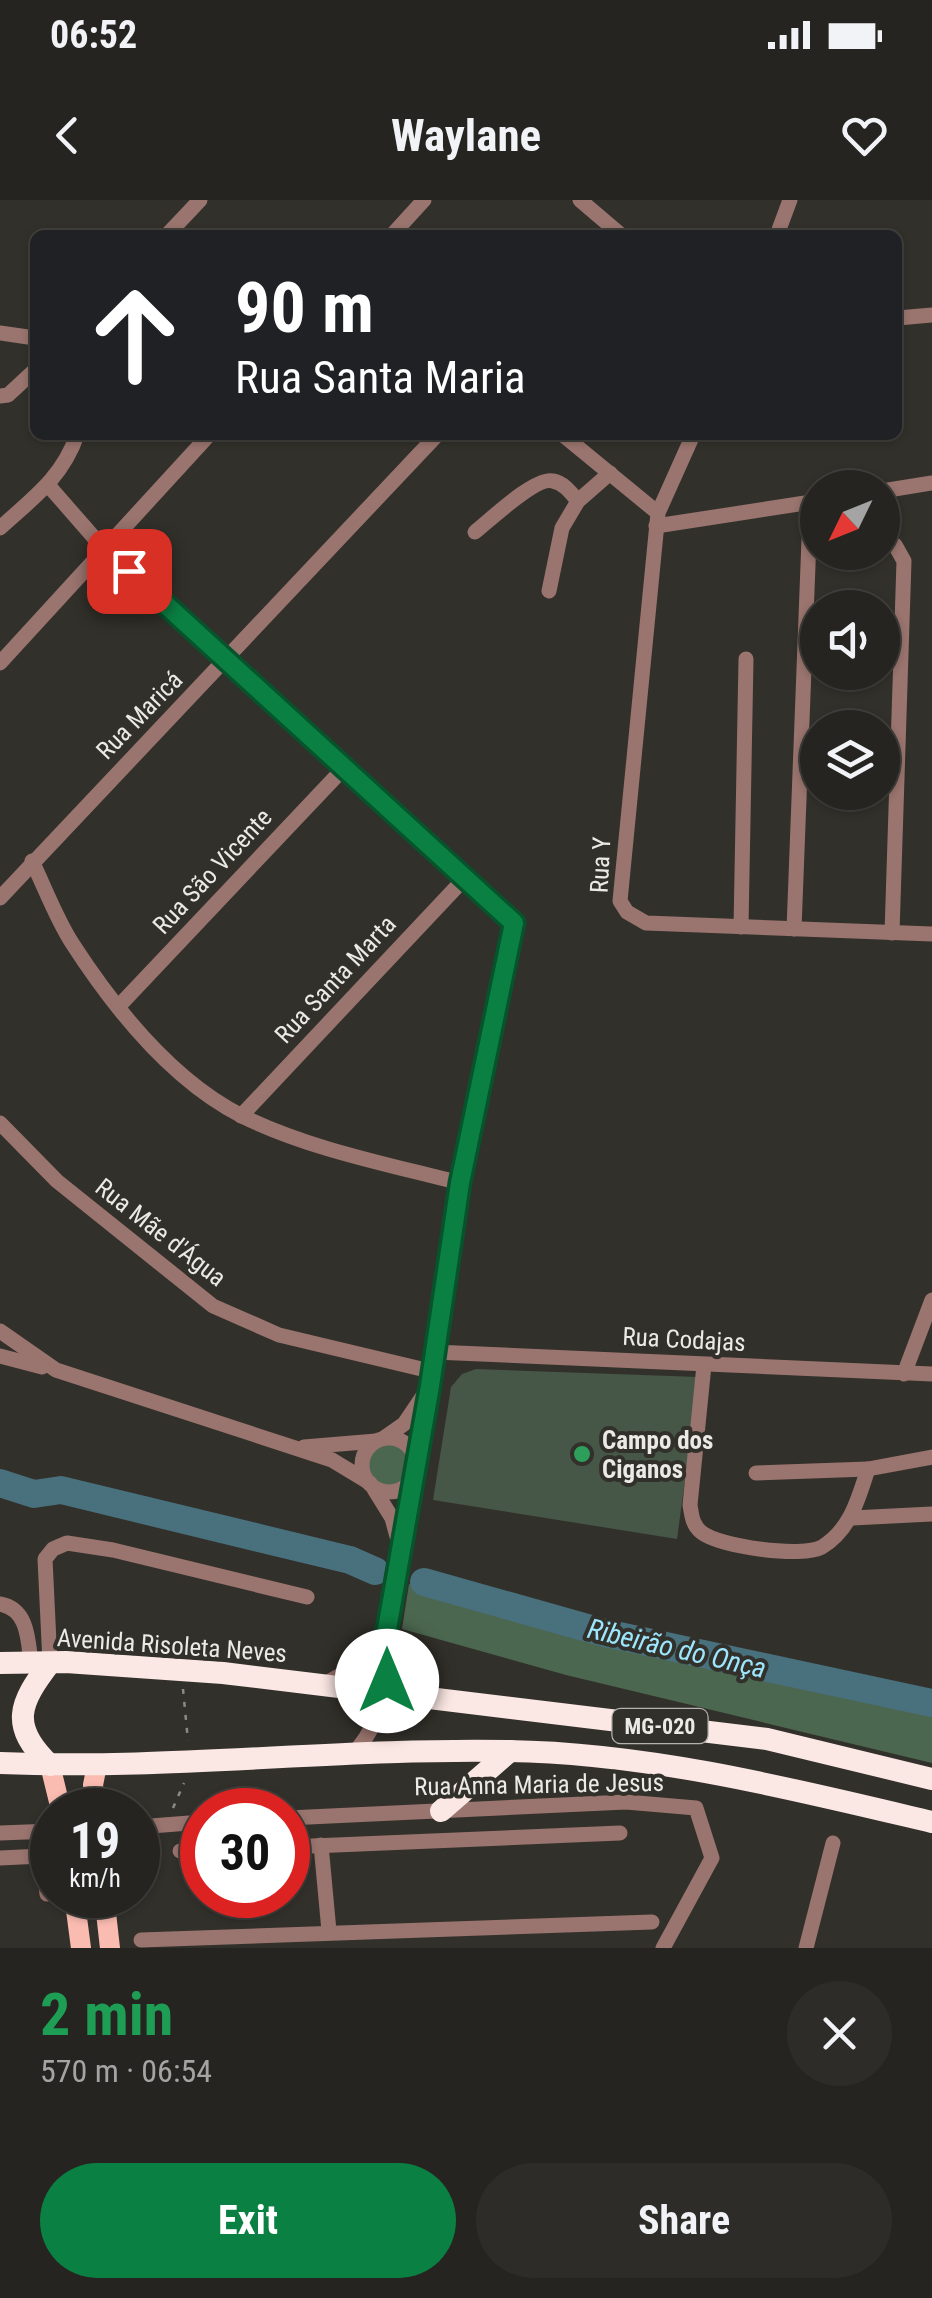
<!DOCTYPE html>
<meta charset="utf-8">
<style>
:root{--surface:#262420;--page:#2e2c29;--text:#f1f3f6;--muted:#a4a4a5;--line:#42413e;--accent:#0b8043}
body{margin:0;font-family:"Roboto Condensed",sans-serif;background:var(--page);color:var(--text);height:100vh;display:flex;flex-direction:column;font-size:38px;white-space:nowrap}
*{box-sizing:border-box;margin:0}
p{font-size:32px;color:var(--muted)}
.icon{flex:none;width:55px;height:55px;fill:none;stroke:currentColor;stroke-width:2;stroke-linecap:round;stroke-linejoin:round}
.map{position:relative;height:1748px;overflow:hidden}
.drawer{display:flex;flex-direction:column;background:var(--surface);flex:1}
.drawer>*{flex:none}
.guide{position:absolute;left:30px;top:30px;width:872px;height:210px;border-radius:15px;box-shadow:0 2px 8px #0004,0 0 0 2px var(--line);background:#202124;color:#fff;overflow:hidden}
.needle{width:65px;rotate:227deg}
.controls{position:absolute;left:800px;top:270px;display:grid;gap:20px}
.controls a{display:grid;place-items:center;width:100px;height:100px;border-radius:50%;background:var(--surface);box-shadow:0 2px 8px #0004,0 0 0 2px var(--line);font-size:50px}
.speed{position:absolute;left:30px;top:1588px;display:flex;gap:20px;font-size:50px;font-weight:700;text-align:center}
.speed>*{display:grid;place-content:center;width:130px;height:130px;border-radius:50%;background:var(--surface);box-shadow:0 2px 8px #0004,0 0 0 2px var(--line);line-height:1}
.speed small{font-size:25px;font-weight:400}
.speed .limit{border:15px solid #d22;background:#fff;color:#111}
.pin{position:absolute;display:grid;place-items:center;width:85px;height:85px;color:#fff;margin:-42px;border-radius:20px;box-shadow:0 5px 15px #0006}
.me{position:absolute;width:110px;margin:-55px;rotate:0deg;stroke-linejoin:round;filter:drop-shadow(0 0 8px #0008)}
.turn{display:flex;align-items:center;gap:35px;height:210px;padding:0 40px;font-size:45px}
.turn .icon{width:130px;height:130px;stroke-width:2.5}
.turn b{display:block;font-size:70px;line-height:85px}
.round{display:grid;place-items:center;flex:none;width:105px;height:105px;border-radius:52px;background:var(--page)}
.summary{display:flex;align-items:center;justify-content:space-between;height:170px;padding:0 40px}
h1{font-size:60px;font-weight:700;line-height:75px;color:#1e9e55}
.primary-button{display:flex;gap:20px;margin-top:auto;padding:20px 40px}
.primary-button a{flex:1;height:115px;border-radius:60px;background:var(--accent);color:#fff;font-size:40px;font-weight:700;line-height:115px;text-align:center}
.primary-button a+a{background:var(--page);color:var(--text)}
.status{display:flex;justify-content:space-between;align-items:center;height:70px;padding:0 50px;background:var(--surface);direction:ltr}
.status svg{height:28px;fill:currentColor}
header{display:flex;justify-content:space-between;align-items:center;height:130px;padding:0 40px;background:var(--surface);font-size:45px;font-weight:700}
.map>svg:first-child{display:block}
.green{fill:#465647}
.forest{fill:#4c674f}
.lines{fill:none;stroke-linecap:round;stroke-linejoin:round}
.river{stroke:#48707d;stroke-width:28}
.path{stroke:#8b8a85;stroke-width:2.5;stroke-dasharray:5 8;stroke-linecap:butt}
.minor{stroke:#9a746e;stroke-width:15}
.major{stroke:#fabcb1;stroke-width:20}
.highway{stroke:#fbe7e4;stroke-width:22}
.route-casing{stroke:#07532c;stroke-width:25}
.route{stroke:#0b8043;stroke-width:18}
.leisure-dot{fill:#2e9e5b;stroke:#32302a;stroke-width:4}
.labels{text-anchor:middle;stroke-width:8;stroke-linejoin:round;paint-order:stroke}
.shield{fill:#32302a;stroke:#b4b2ae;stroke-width:2.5}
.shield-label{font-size:22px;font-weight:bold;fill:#ebeae6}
.street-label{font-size:25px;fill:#ebeae6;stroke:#32302a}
.poi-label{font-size:25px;font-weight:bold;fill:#ebeae6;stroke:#32302a;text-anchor:start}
.water-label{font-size:28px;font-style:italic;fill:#9de6fe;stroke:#32302a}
</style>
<div class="status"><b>06:52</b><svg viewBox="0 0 49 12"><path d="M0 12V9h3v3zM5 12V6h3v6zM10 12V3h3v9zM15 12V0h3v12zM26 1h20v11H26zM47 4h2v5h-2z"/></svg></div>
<header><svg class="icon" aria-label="back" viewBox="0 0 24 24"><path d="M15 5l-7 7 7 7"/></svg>Waylane<svg class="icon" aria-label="heart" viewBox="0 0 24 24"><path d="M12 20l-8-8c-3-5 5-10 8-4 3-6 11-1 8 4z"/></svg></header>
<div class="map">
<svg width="932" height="1748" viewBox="0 0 932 1748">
<rect width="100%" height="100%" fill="#32302a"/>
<path class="green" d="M476 1169 699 1177 677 1339 433 1300 451 1187 462 1174Z"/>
<g class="forest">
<circle cx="389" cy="1265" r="22"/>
<path d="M409 1384 549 1423 932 1509V1563L566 1475 402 1429Z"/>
</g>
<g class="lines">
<g class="river">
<path d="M0 1283 34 1294 61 1290 350 1360 375 1371"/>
<path d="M424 1382 605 1433 932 1503"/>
</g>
<g class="path">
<path d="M403 1468 423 1477"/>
<path d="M183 1489 188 1541"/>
<path d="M173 1608 184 1583"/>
</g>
<g class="minor">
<path d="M580 0 621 35"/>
<path d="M167 35 200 0"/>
<path d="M392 35 424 0"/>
<path d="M777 35 790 0"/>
<path d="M898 118 932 115"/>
<path d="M0 133 35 138"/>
<path d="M0 196 8 195 35 170"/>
<path d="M563 235 658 313"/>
<path d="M693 235 658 313 620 701 627 712 646 723 932 734"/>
<path d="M48 285 104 349 514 723 460 983 416 1267"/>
<path d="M882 291 932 283"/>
<path d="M656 326 818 301"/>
<path d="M0 328C33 298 62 278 77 235"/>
<path d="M475 332C490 320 536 276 553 281 564 283 571 293 578 301"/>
<path d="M882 340 895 345 904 361 892 733"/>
<path d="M549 391 562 328 578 301 610 273"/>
<path d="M0 463 209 235"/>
<path d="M32 661C45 688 56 718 72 743 114 808 171 880 242 916 309 949 387 964 460 983"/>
<path d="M0 698 437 235"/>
<path d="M741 727 746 459"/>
<path d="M794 729 809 339H818"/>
<path d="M118 807 344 568"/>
<path d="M241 916 465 678"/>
<path d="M0 923 57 981 213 1106 279 1135 430 1171"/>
<path d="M0 1131 56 1170 332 1260 370 1283"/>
<path d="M434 1152 932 1174"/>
<path d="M0 1156 42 1167"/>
<path d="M704 1165 690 1305C692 1316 692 1324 701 1332 719 1347 803 1358 822 1347 851 1329 858 1299 868 1269"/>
<path d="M904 1174 932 1100"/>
<circle cx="389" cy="1265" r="27"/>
<path d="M384 1238 404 1224 425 1193"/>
<path d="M304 1247 376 1241"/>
<path d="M756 1273 868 1269 932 1257"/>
<path d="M374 1289 392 1318 399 1344"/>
<path d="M852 1318 932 1314"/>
<path d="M0 1404C28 1409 28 1439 31 1463"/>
<path d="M50 1463 45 1359 53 1349 67 1343 113 1350 307 1397"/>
<path d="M323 1485 356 1466 385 1435 413 1277"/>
<path d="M356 1551C383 1518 393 1477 385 1435"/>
<path d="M288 1618 626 1602 696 1608 712 1658 663 1748"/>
<path d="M138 1627 202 1622"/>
<path d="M0 1633 52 1631"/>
<path d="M321 1645 329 1731"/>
<path d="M288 1647 620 1633"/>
<path d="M180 1651 202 1650"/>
<path d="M0 1658 42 1656 47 1694"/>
<path d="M141 1740 652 1722"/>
<path d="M806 1748 833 1643"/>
</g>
<g class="major">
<path d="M50 1565 61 1610"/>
<path d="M96 1610 93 1585 97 1565"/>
<path d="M74 1695 81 1748"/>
<path d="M104 1695 110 1748"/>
</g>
<g class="highway">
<path d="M0 1463 66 1462 223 1473 767 1539 932 1579"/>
<path d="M0 1563C169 1570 338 1548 507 1551 650 1553 793 1589 932 1622"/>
<path d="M50 1565C9 1526 19 1503 50 1463"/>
<path d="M441 1611 510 1551"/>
</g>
</g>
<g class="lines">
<g class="route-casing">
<path id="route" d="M129 371 514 723 460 983 430 1186 386 1435 389 1454 387 1481"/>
</g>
<use href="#route" class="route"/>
</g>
<circle class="leisure-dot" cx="582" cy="1254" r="10"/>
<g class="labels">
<rect class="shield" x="612.5" y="1509" width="95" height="34" rx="8"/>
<g class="shield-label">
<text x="660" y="1534">MG-020</text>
</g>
<g class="street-label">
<text transform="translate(139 515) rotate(-46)" y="9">Rua Maricá</text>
<text transform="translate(600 665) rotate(-87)" y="9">Rua Y</text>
<text transform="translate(212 671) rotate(-47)" y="9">Rua São Vicente</text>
<text transform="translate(335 779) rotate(-47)" y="9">Rua Santa Marta</text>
<text transform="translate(161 1032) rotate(38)" y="9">Rua Mãe d'Água</text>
<text transform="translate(684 1139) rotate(3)" y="9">Rua Codajas</text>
<text transform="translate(172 1445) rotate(4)" y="9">Avenida Risoleta Neves</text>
<text transform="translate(539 1584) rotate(-1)" y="9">Rua Anna Maria de Jesus</text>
</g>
<g class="poi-label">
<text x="602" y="1249">Campo dos<tspan x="602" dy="29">Ciganos</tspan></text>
</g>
<g class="water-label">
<text transform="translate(677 1448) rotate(13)" y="10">Ribeirão do Onça</text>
</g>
</g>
</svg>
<div class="controls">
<a><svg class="needle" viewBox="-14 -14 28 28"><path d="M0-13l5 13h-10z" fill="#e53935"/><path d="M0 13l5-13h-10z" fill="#a4a4a5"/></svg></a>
<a><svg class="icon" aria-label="sound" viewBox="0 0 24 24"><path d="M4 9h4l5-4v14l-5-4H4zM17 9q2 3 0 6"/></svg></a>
<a><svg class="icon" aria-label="layers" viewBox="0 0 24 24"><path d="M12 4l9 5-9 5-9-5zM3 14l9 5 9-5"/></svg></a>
</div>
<div class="speed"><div>19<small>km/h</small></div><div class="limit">30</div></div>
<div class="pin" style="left:129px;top:371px;background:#d93025"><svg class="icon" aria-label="arrive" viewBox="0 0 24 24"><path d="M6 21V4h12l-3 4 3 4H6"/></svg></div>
<svg class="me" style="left:387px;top:1481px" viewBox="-20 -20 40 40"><circle r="19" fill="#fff"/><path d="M0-13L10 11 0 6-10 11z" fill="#0b8043"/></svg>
<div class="guide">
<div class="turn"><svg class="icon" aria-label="ahead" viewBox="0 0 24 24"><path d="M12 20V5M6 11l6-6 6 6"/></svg><div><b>90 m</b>Rua Santa Maria</div></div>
</div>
</div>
<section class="drawer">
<div class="summary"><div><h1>2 min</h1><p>570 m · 06:54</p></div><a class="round"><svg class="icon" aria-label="close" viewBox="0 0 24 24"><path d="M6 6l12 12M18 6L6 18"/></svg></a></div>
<div class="primary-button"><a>Exit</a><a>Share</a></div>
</section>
